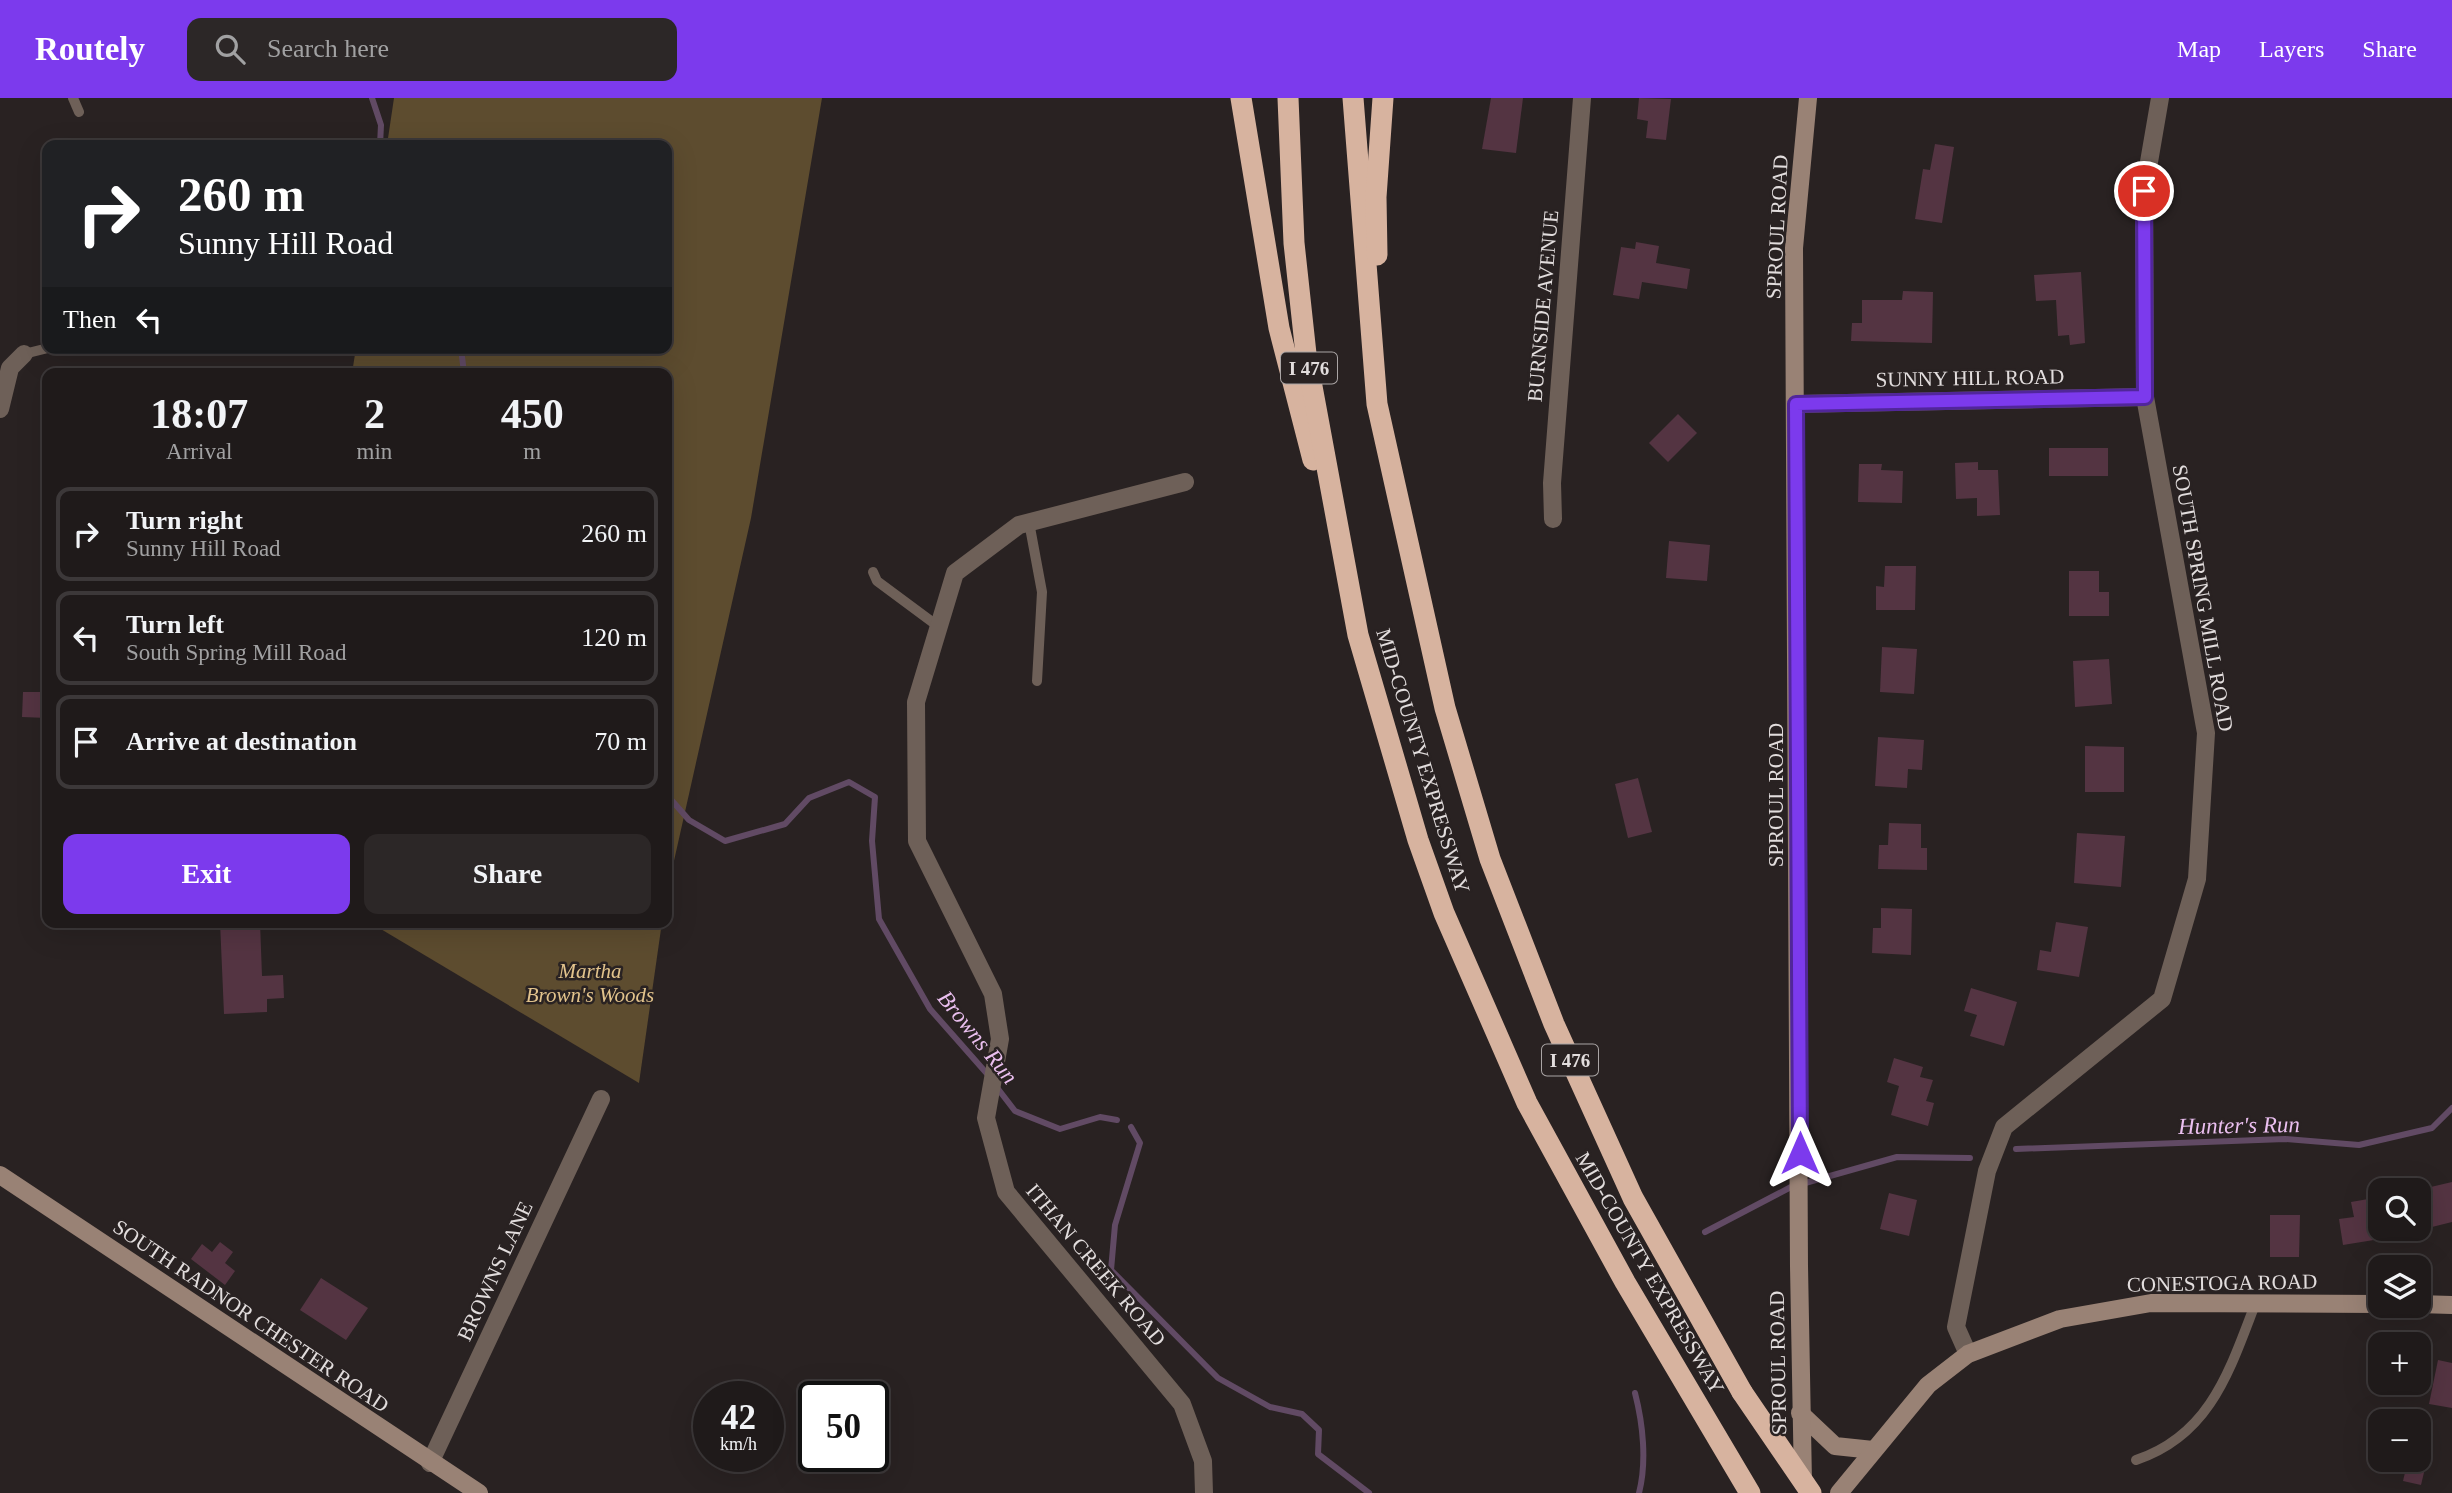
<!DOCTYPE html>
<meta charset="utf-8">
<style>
:root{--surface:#1f1a1a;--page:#2c2727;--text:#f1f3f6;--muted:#a1a1a2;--line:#3c3839;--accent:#7c3aed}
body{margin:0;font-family:Georgia,serif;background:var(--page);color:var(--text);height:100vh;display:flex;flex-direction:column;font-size:26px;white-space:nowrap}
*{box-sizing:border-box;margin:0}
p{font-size:23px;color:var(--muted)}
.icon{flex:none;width:38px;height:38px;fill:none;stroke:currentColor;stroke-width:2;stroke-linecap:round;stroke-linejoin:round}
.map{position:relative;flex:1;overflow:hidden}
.panel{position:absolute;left:42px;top:270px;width:630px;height:560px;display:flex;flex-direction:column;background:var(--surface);border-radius:14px;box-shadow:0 7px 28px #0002,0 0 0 2px var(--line)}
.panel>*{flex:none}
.banner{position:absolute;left:42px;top:42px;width:630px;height:214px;border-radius:14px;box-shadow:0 7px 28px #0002,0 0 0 2px var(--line);background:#202124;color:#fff;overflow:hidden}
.fabs{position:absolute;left:2368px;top:1080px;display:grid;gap:14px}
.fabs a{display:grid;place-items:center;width:63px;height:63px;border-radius:14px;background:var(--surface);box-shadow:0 7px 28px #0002,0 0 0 2px var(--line);font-size:35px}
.speed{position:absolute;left:693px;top:1283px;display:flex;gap:14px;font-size:35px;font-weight:700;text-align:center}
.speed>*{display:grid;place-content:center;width:91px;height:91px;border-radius:50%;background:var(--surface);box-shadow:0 7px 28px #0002,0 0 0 2px var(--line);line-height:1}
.speed small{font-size:18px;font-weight:400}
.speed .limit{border:4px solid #111;border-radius:10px;background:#fff;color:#111}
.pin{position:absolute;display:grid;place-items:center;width:60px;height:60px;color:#fff;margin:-30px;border:4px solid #fff;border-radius:50%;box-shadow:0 2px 7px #0007}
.me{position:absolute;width:77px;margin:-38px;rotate:0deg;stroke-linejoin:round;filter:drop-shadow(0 0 5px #0008)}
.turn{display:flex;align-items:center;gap:24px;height:147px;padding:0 21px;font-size:32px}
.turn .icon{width:91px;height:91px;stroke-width:2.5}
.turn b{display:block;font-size:49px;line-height:60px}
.then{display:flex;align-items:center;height:66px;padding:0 21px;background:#0003;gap:14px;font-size:26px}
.eta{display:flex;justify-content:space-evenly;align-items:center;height:119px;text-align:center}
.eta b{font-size:42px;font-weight:700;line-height:49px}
.primary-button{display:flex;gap:14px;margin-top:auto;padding:14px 21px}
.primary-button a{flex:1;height:80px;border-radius:14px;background:var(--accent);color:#fff;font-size:28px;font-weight:700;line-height:80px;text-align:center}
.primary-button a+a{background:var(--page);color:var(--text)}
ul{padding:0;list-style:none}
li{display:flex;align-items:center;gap:21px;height:94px;margin:0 14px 10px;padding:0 7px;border:4px solid var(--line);border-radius:14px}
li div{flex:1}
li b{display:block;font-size:26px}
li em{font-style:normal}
header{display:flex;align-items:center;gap:42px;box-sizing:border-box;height:98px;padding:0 35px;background:var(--accent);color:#fff}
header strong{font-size:33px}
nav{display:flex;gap:38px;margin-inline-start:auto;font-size:24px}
.search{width:490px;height:63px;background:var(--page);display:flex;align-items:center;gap:18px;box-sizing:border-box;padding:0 24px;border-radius:14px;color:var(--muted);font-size:26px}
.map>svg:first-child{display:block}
.forest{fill:#5d4c2f}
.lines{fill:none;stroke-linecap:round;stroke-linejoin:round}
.stream{stroke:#614a64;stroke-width:6}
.building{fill:#543442}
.service{stroke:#6e6058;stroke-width:10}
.minor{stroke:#6e6058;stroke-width:18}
.secondary{stroke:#998275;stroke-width:18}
.motorway{stroke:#d7b39f;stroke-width:21}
.motorway-bridge{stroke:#d7b39f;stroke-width:21}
.route-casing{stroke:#51269a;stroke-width:18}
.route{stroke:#7c3aed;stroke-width:12}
.labels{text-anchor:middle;stroke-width:5;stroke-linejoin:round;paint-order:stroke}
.shield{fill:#292222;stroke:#aaa5a5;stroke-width:2}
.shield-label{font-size:19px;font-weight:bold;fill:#e2dddd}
.street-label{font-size:21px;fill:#e2dddd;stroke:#292222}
.park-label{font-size:21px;font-style:italic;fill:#e2c38c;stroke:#292222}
.water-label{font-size:23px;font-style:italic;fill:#eabfef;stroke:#292222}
</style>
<header>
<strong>Routely</strong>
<div class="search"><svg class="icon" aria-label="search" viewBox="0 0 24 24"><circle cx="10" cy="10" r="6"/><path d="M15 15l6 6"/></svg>Search here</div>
<nav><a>Map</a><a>Layers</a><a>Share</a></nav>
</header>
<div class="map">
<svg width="2452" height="1395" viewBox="0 0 2452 1395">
<rect width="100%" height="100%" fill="#292222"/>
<g class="forest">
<path d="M394 0H822L751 420 667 794V275H352L356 250H667V47H387Z"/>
<path d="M369 824H662L639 985Z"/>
</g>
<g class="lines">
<g class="stream">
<path d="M372 0 381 27 380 47"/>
<path d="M461 250 464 275"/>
<path d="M667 697 689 722 725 743 785 726 809 700 849 684 875 699 872 743 879 821 930 911 989 978"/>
<path d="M995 987 1015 1013 1060 1031 1100 1019 1117 1022"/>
<path d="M1131 1029 1140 1045 1115 1127 1111 1172 1218 1280 1270 1309 1302 1316 1319 1332 1318 1356 1369 1395"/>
<path d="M2016 1051 2285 1041 2359 1047 2432 1030 2452 1010"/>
<path d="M1705 1134 1791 1089 1897 1059 1970 1060"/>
<path d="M1635 1295C1643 1326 1647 1364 1639 1395"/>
</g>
</g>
<g class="building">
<path d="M1491 0H1523L1516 55 1482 51Z"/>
<path d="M1639 0 1671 1 1666 42 1646 40 1648 23 1637 21Z"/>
<path d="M1935 46 1954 49 1942 125 1915 121 1923 71 1930 72Z"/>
<path d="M1636 144 1659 148 1656 165 1690 171 1687 191 1642 184 1639 201 1613 197 1621 149 1635 151Z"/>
<path d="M2081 174 2085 245 2070 247 2069 237 2058 238 2056 202 2036 203 2034 177Z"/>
<path d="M1903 193 1933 194 1932 245 1851 243 1852 225H1862V202H1902Z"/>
<path d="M1678 316 1697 335 1668 364 1649 345Z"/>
<rect x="2049" y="350" width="59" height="28"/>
<path d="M1978 364V372H1998L2000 417 1977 418V400L1956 401 1955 365Z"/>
<path d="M1859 366H1882L1881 372 1903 373 1902 405 1858 404Z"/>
<path d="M1669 443 1710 447 1707 483 1666 480Z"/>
<path d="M1885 468H1916L1915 512H1876V488L1884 489Z"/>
<path d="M2069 473H2099V494H2109V518H2069Z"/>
<path d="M1882 549 1917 551 1914 596 1880 594Z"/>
<path d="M2109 561 2112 606 2075 609 2073 563Z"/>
<path d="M23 594H47V620L22 619Z"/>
<path d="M1878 639 1924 642 1922 672 1908 671 1907 690 1875 688Z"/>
<path d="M2085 648 2124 649V694H2085Z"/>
<path d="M1638 680 1652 734 1628 740 1615 686Z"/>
<path d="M1889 725 1921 726V750H1927V772L1878 771 1879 747H1888Z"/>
<path d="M2077 735 2125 738 2121 789 2074 785Z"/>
<path d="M1881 810 1912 811 1911 857 1872 855 1873 830H1881Z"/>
<path d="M220 824H260L262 878 283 877 284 900 267 901V914L224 916Z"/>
<path d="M2056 824 2088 829 2079 879 2037 872 2040 852 2051 854Z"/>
<path d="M1971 890 2017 904 2004 948 1970 938 1977 917 1964 913Z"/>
<path d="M1894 960 1923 969 1920 979 1933 982 1926 1003 1934 1005 1928 1028 1891 1017 1899 988 1887 984Z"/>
<path d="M2452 1084V1124L2424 1131 2418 1092Z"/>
<path d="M1889 1095 1917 1102 1909 1138 1880 1131Z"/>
<path d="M2374 1100 2377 1113H2380V1141L2343 1147 2339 1121 2354 1119 2351 1104Z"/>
<path d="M2270 1117H2300L2299 1159H2270Z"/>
<path d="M220 1144 233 1154 225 1165 235 1173 225 1187 191 1161 202 1146 212 1154Z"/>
<path d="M321 1180 368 1210 346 1242 300 1212Z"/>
<path d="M2438 1262 2452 1265V1310L2429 1306Z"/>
<path d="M2408 1362H2427L2421 1387 2403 1383Z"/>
</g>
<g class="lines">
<g class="service">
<path d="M73 0 79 14"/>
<path d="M76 250H78"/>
<path d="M24 256 48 250"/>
<path d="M1029 424 1042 494 1037 583"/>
<path d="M873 474 877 483 939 529"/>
<path d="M2136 1362C2211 1337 2230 1271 2256 1204"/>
</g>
<g class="minor">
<path d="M1796 306 2145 299"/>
<path d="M0 311 10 270 24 256"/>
<path d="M1185 384 1019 427 955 475 916 604 917 743 993 896 1000 941 986 1020 1006 1094 1182 1306 1203 1363 1204 1395"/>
<path d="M1553 421 1552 385 1582 0"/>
<path d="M1968 1256 1956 1229 1987 1073 2004 1029 2162 901 2197 781 2206 635 2145 299 2144 93 2160 0"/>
<path d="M430 1365 601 1001"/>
</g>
<g class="secondary">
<path d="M0 1077 479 1395"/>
<path d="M2418 1206 2452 1207"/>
<path d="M1800 1315 1835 1348 1873 1352"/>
<path d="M1803 1385 1799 1168 1794 150 1808 0"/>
<path d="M1839 1395 1928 1287 1968 1256 2060 1221 2151 1205 2380 1206"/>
</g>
<g class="motorway">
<path d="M1241 0 1279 230 1313 362"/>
<path d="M1288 0 1294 145 1306 256 1358 537 1418 742 1444 815 1527 1005 1625 1184 1750 1395"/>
<path d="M1353 0 1377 306 1445 610 1490 761 1554 926 1633 1100 1742 1294"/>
<path d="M1377 157 1376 99 1383 0"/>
</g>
<path class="motorway-bridge" d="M1742 1294 1811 1395"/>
</g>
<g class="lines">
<g class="route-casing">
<path id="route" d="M1800 1055 1796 306 2145 299 2144 93"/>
</g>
<use href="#route" class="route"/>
</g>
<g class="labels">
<g class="shield">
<rect x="1281" y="254.5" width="56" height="31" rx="5"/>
<rect x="1542" y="946.5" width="56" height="31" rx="5"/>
</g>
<g class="shield-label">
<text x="1309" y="277">I 476</text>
<text x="1570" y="969">I 476</text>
</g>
<g class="street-label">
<text transform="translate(1777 129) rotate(-87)" y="7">SPROUL ROAD</text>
<text transform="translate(1543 208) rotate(-85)" y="7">BURNSIDE AVENUE</text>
<text transform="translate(1970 280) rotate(-1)" y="7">SUNNY HILL ROAD</text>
<text transform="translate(2203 500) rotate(80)" y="7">SOUTH SPRING MILL ROAD</text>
<text transform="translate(1423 663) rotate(73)" y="7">MID-COUNTY EXPRESSWAY</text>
<text transform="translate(1776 697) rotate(-90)" y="7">SPROUL ROAD</text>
<text transform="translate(1096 1167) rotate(50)" y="7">ITHAN CREEK ROAD</text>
<text transform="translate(495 1173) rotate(-65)" y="7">BROWNS LANE</text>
<text transform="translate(1650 1175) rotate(60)" y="7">MID-COUNTY EXPRESSWAY</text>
<text transform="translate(2222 1185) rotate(-1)" y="7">CONESTOGA ROAD</text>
<text transform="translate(251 1218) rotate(34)" y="7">SOUTH RADNOR CHESTER ROAD</text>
<text transform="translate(1778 1265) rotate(-91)" y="7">SPROUL ROAD</text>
</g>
<g class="park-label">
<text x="590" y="880">Martha<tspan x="590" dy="24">Brown's Woods</tspan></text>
</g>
<g class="water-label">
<text transform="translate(978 939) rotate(51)" y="8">Browns Run</text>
<text transform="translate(2239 1027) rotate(-1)" y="8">Hunter's Run</text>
</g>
</g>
</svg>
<div class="fabs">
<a><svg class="icon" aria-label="search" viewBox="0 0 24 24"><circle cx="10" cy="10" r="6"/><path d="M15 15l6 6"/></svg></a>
<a><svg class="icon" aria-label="layers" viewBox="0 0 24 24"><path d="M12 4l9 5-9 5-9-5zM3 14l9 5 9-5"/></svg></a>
<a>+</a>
<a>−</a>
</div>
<div class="speed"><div>42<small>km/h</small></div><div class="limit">50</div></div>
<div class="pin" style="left:2144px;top:93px;background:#d93025"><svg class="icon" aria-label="arrive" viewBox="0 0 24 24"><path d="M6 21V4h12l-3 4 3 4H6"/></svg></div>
<svg class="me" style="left:1800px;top:1055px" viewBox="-20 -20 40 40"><path d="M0-17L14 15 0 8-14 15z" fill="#7c3aed" stroke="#fff" stroke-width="4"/></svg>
<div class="banner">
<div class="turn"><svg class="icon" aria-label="right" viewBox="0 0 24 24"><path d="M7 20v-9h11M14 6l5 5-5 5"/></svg><div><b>260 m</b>Sunny Hill Road</div></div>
<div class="then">Then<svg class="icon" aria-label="left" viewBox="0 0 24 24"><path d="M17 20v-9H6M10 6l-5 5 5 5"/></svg></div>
</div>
<section class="panel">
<div class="eta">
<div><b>18:07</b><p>Arrival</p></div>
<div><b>2</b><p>min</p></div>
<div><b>450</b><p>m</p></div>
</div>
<ul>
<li><svg class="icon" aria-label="right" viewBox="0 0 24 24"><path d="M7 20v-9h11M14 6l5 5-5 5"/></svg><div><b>Turn right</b><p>Sunny Hill Road</p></div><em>260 m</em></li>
<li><svg class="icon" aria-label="left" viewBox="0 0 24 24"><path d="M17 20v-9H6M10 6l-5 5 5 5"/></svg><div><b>Turn left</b><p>South Spring Mill Road</p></div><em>120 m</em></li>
<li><svg class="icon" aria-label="arrive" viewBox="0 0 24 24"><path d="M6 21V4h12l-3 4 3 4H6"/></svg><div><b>Arrive at destination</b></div><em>70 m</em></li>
</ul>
<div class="primary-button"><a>Exit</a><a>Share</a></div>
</section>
</div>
